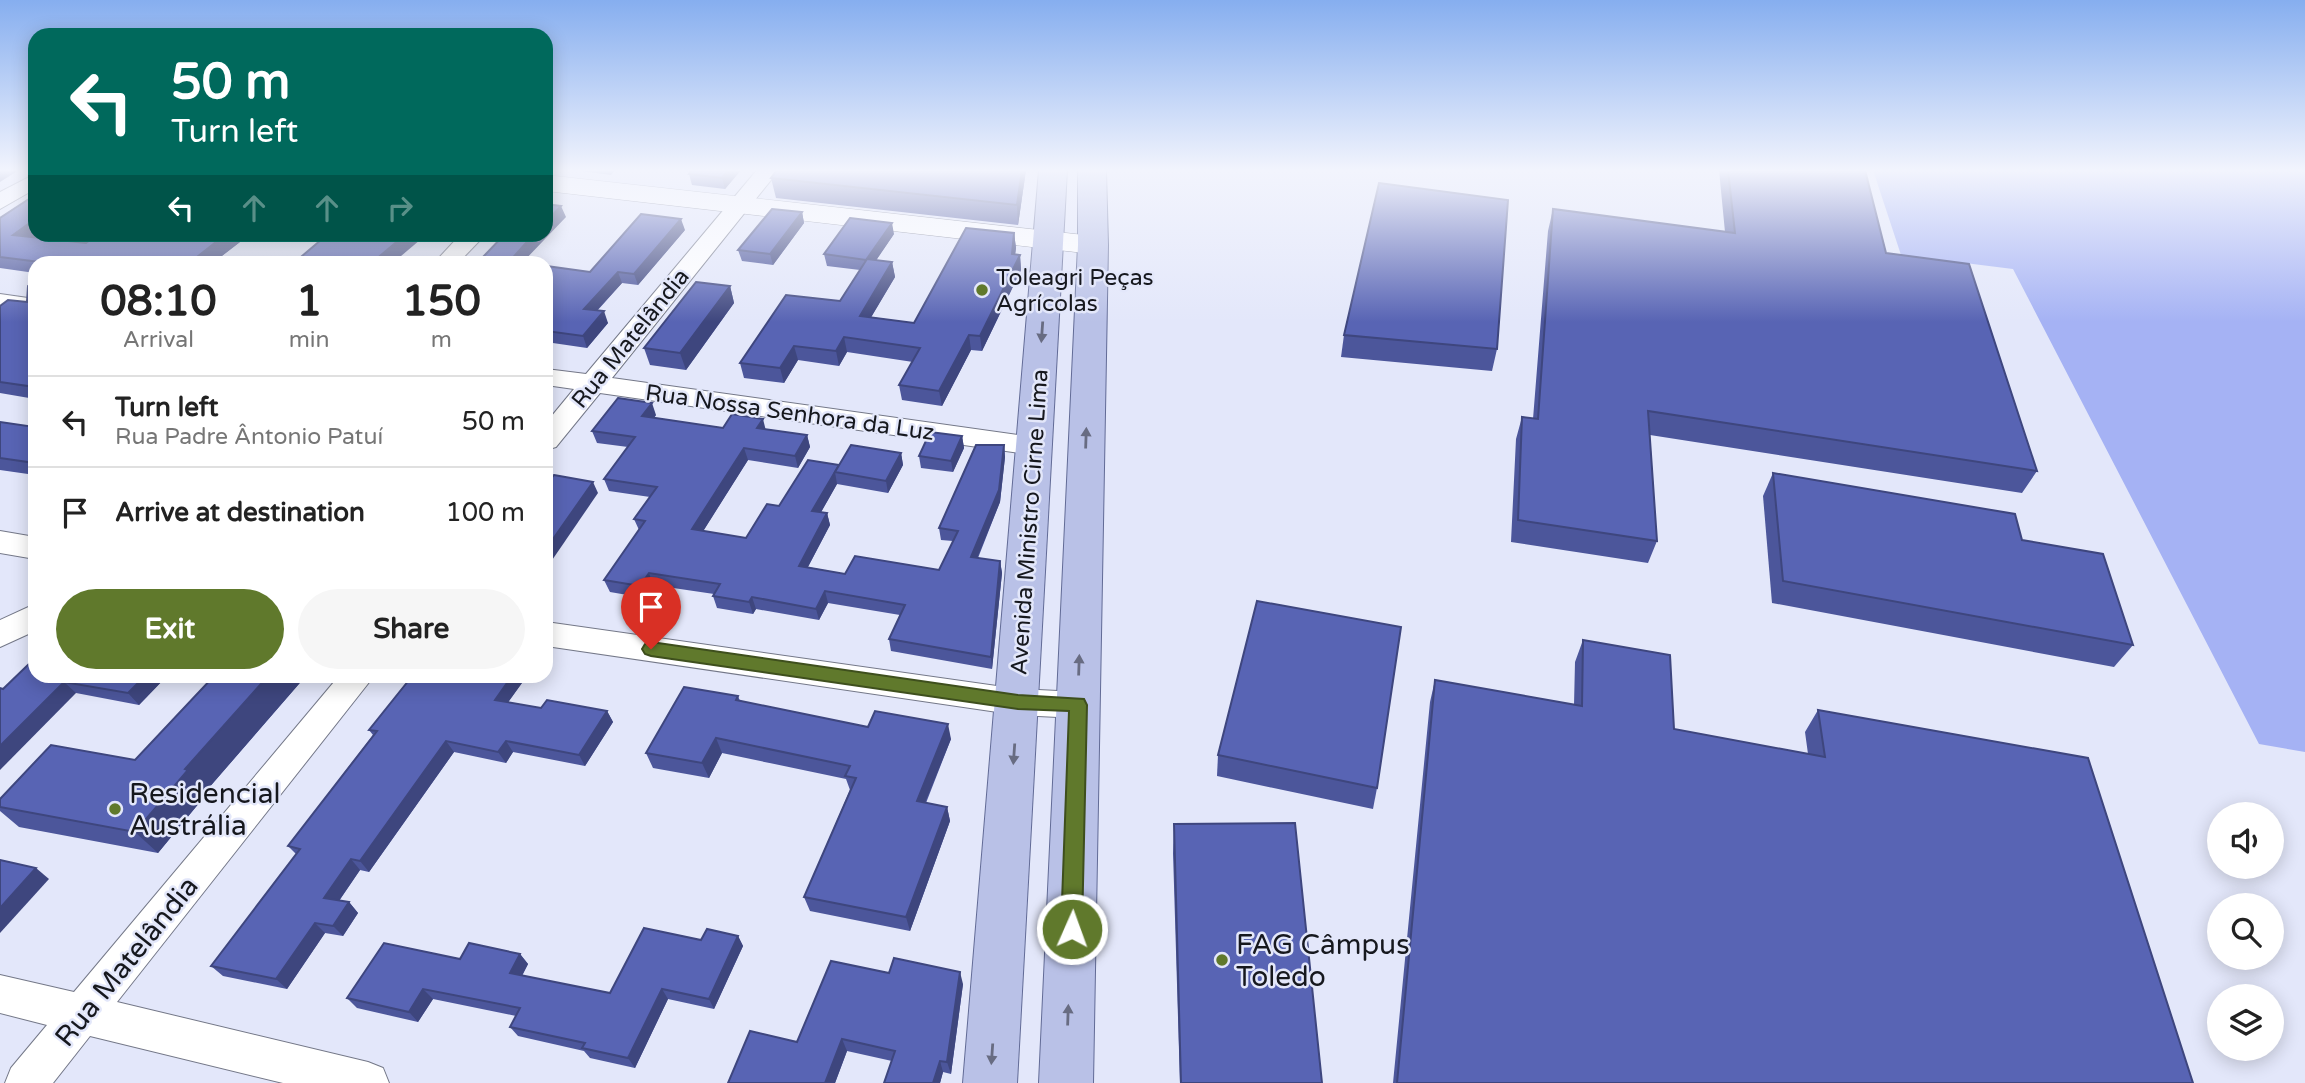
<!DOCTYPE html>
<meta charset="utf-8">
<style>
:root{--surface:#fff;--page:#f6f6f6;--text:#222;--muted:#767676;--line:#e0e0e0;--accent:#60792c}
body{margin:0;font-family:"Varela Round",sans-serif;background:var(--page);color:var(--text);height:100vh;display:flex;flex-direction:column;font-size:26px;white-space:nowrap}
*{box-sizing:border-box;margin:0}
p{font-size:23px;color:var(--muted)}
.icon{flex:none;width:38px;height:38px;fill:none;stroke:currentColor;stroke-width:2;stroke-linecap:round;stroke-linejoin:round}
.map{position:relative;flex:1;overflow:hidden}
.details{position:absolute;left:28px;top:256px;width:525px;height:427px;display:flex;flex-direction:column;background:var(--surface);border-radius:21px;box-shadow:0 4px 18px #0003}
.details>*{flex:none}
.banner{position:absolute;left:28px;top:28px;width:525px;height:214px;border-radius:21px;box-shadow:0 4px 18px #0003;background:#00695c;color:#fff;overflow:hidden}
.tools{position:absolute;left:2207px;top:802px;display:grid;gap:14px}
.tools a{display:grid;place-items:center;width:77px;height:77px;border-radius:50%;background:var(--surface);box-shadow:0 4px 18px #0003;font-size:35px}
.pin{position:absolute;display:grid;place-items:center;width:60px;height:60px;color:#fff;margin:-72px -30px;border-radius:50% 50% 50% 0;rotate:-45deg;box-shadow:0 0 7px #0007}
.pin .icon{rotate:45deg}
.me{position:absolute;width:77px;margin:-38px;rotate:2deg;stroke-linejoin:round;filter:drop-shadow(0 0 5px #0008)}
.turn{display:flex;align-items:center;gap:24px;height:147px;padding:0 28px;font-size:32px}
.turn .icon{width:91px;height:91px;stroke-width:2.5}
.turn b{display:block;font-size:49px;line-height:60px}
.lanes{display:flex;align-items:center;height:66px;padding:0 28px;background:#0003;justify-content:center;gap:35px;direction:ltr}
.lanes .off{opacity:.35}
.eta{display:flex;justify-content:space-evenly;align-items:center;height:119px;text-align:center}
.eta b{font-size:42px;font-weight:700;line-height:49px}
.cta{display:flex;gap:14px;margin-top:auto;padding:14px 28px}
.cta a{flex:1;height:80px;border-radius:42px;background:var(--accent);color:#fff;font-size:28px;font-weight:700;line-height:80px;text-align:center}
.cta a+a{background:var(--page);color:var(--text)}
ul{padding:0;list-style:none}
li{display:flex;align-items:center;gap:21px;height:91px;padding:0 28px;border-top:2px solid var(--line)}
li div{flex:1}
li b{display:block;font-size:26px}
li em{font-style:normal}
.map>svg:first-child{display:block}
.green{fill:#a5b2f4}
.lines{fill:none;stroke-linecap:round;stroke-linejoin:round}
.minor-casing{stroke:#747888;stroke-width:2}
.tertiary-casing{stroke:#747888;stroke-width:1}
.primary-casing{stroke:#626b96;stroke-width:2}
.minor{fill:#fff;fill-rule:evenodd}
.tertiary{fill:#fff;fill-rule:evenodd}
.primary{fill:#b9c1e7;fill-rule:evenodd}
.wall{fill:#4c569b}
.shaded-wall{fill:#3e467e}
.building{fill:#5864b4;stroke:#3e467e;stroke-width:2}
.oneway{fill:#686c82}
.route{fill:#60792c;stroke:#3e4f1d;stroke-width:2}
.poi-dot{fill:#60792c;stroke:#e3e7fa;stroke-width:2.5}
.labels{text-anchor:middle;stroke-width:5;stroke-linejoin:round;paint-order:stroke}
.poi-label{font-size:23px;fill:#16181e;stroke:#e3e7fa;text-anchor:start}
.street-label{font-size:23px;fill:#16181e;stroke:#e3e7fa}
.near-poi-label{font-size:28px;fill:#16181e;stroke:#e3e7fa;text-anchor:start}
.near-street-label{font-size:28px;fill:#16181e;stroke:#e3e7fa}
</style>
<div class="map">
<svg width="2305" height="1083" viewBox="0 0 2305 1083">
<rect width="100%" height="100%" fill="#e3e7fa"/>
<path class="green" d="M1873 170H2305V752L2259 744 2013 269 1901 255Z"/>
<g class="lines">
<g class="minor-casing">
<g id="minor">
<path d="M757 170H779L612 378 1033 437 1043 439 1047 446 1043 453 1033 455 600 393 556 447 546 450V423L574 389 546 385V369L586 374Z"/>
<path d="M35 174V189L0 209V192Z"/>
<path d="M461 234H486L459 262H435Z"/>
<path d="M0 294 35 299V313L0 308Z"/>
<path d="M0 531 35 537V559L0 553Z"/>
<path d="M35 604V631L0 647V620Z"/>
<path d="M546 622 1018 689 1078 692 1090 695 1095 705 1090 715 1078 718 1018 715 546 646Z"/>
<path d="M339 676H374L117 1002 368 1062 383 1068 389 1083H283L90 1036 53 1083H5L11 1068 47 1025 0 1013V975L74 992Z"/>
</g>
</g>
<g class="tertiary-casing">
<path id="tertiary" d="M546 175 1093 236 1103 239 1107 245 1103 251 1093 254 546 191Z"/>
</g>
<g class="primary-casing">
<g id="primary">
<path d="M1039 170H1067L1017 1083H963Z"/>
<path d="M1078 170H1106L1108 245 1093 1083H1039L1078 245Z"/>
</g>
</g>
<use href="#minor" class="minor"/>
<use href="#tertiary" class="tertiary"/>
<use href="#primary" class="primary"/>
</g>
<g class="wall">
<path d="M580 170H615L611 175 581 171Z"/>
<path d="M677 170H741L725 189 692 185 689 174 691 172Z"/>
<path d="M777 170H1026L1018 225 776 198 771 178Z"/>
<path d="M1719 170H1865L1886 253 2037 471 2022 493 1650 435 1657 541 1648 563 1511 542 1516 439 1522 417 1533 419 1548 231 1553 209 1725 232Z"/>
<path d="M802 212 804 223 773 265 742 261 738 250Z"/>
<path d="M0 218 35 234H41L36 238 86 243 240 242 218 259 245 262H35V273L0 268Z"/>
<path d="M685 230 638 285 622 283 597 311 608 323 587 348 546 342V266L590 272Z"/>
<path d="M1014 233 1016 248 1015 255H1020L1021 270 982 351 971 350 942 406 902 400 899 385 913 362 847 352 839 366 798 360 784 383 744 378 740 363 840 301 860 270 827 266 824 254 894 234 876 260 892 262 895 277 871 317 914 323Z"/>
<path d="M35 281V399L0 393V306L27 302Z"/>
<path d="M730 286 734 303 686 370 650 365 644 348Z"/>
<path d="M1344 335 1497 349 1492 371 1341 357Z"/>
<path d="M656 415 654 418 723 428 766 429 807 435 810 447 798 468 748 460 703 531 746 538 779 506 839 466 901 453 903 465 888 493 837 484 821 512 827 513 830 525 808 567 845 574 939 570 953 541 941 540 939 528 1004 445 1005 457 1000 502 978 558 1000 561 1002 573 992 669 891 651 889 639 900 615 828 603 819 620 756 609 753 614 717 608 713 596 714 594 653 585 645 598 610 592 604 580 639 530 634 519 650 497 609 491 604 479 628 447 597 443 592 431Z"/>
<path d="M0 422 35 427V475L0 470Z"/>
<path d="M962 436 964 448 953 472 921 468 919 456Z"/>
<path d="M1773 473 2022 540 2133 645 2114 667 1772 603 1763 496Z"/>
<path d="M1583 640 1674 729 1808 754 1805 732 1818 710 2193 1083H1393L1430 702 1435 680 1574 705 1575 662Z"/>
<path d="M35 676H167L139 705 76 693 3 689Z"/>
<path d="M214 676H304L305 677 207 790 209 791 158 853 19 827 0 811V799L135 760Z"/>
<path d="M407 676H527L508 702 541 708 607 711 613 722 585 766 513 752 506 763 454 752 369 872 360 870 339 901 349 902 358 913 343 936 325 933 287 989 223 976 211 966 296 854 288 846 373 735 369 730 407 683 404 679Z"/>
<path d="M738 696 740 701 868 727 951 739 926 803 947 807 950 821 910 931 810 911 804 897 850 790 846 779 722 753 709 778 653 768 646 753Z"/>
<path d="M1218 755 1377 788 1373 809 1217 776Z"/>
<path d="M1174 824 1322 1083H1180L1173 853Z"/>
<path d="M738 936 743 946 714 1009 668 999 635 1068 590 1058 584 1051 518 1036 510 1027 516 1016 433 999 418 1022 357 1008 347 998 460 959 520 954 528 964 522 976 610 993 701 940Z"/>
<path d="M889 973 963 984 951 1074 943 1072 940 1083H884L892 1061 847 1051 835 1083H728L797 1042Z"/>
</g>
<g class="shaded-wall">
<path d="M0 170H19L0 182Z"/>
<path d="M729 170H741L725 189 722 178Z"/>
<path d="M1022 170H1026L1018 225 1017 205Z"/>
<path d="M561 206 566 217 523 262H509L534 234H546V222Z"/>
<path d="M802 212 804 223 773 265 770 254Z"/>
<path d="M35 219V234H41L22 248 13 235Z"/>
<path d="M681 219 685 230 638 285 634 274Z"/>
<path d="M892 223 894 234 869 271 866 260Z"/>
<path d="M1014 233 1016 248 1013 269 1012 254Z"/>
<path d="M226 234H235L240 242 214 262 197 257Z"/>
<path d="M406 234H427L394 262H375L374 261Z"/>
<path d="M1020 255 1021 270 982 351 980 336Z"/>
<path d="M892 262 895 277 863 331 860 316Z"/>
<path d="M618 272 622 283 588 320 584 309Z"/>
<path d="M730 286 734 303 686 370 680 353Z"/>
<path d="M604 311 608 323 587 348 583 336Z"/>
<path d="M969 335 971 350 942 406 939 391Z"/>
<path d="M844 337 847 352 839 366 836 351Z"/>
<path d="M794 346 798 360 784 383 780 368Z"/>
<path d="M652 403 656 415 646 428 642 416Z"/>
<path d="M763 419 766 431 757 428Z"/>
<path d="M807 435 810 447 798 468 795 456Z"/>
<path d="M962 436 964 448 953 472 951 461Z"/>
<path d="M1004 445 1005 457 1000 502 973 568 971 557Z"/>
<path d="M744 448 748 460 697 541 692 529Z"/>
<path d="M901 453 903 465 888 493 886 481Z"/>
<path d="M835 472 837 484 815 523 812 511Z"/>
<path d="M593 482 598 493 546 569V549Z"/>
<path d="M827 513 830 525 802 578 799 566Z"/>
<path d="M1000 561 1002 573 992 669 991 657Z"/>
<path d="M649 573 653 585 645 598 640 586Z"/>
<path d="M825 591 828 603 819 620 816 609Z"/>
<path d="M752 597 756 609 753 614 749 602Z"/>
<path d="M145 676H167L139 705 128 693Z"/>
<path d="M268 676H304L305 677 207 790 209 791 158 853 135 832 185 769Z"/>
<path d="M512 676H527L502 711 495 700Z"/>
<path d="M64 682 76 693 0 770V746Z"/>
<path d="M607 711 613 722 585 766 579 755Z"/>
<path d="M948 724 951 739 920 815 917 801Z"/>
<path d="M716 738 722 753 709 778 702 763Z"/>
<path d="M446 741 454 752 369 872 360 861Z"/>
<path d="M506 741 513 752 506 763 498 752Z"/>
<path d="M947 807 950 821 910 931 906 917Z"/>
<path d="M351 859 360 870 334 908 324 898Z"/>
<path d="M36 868 49 879 0 933V908Z"/>
<path d="M349 902 358 913 343 936 333 926Z"/>
<path d="M315 923 325 933 287 989 276 979Z"/>
<path d="M738 936 743 946 714 1009 709 999Z"/>
<path d="M520 954 528 964 518 983 510 973Z"/>
<path d="M960 972 963 984 951 1074 947 1062Z"/>
<path d="M423 989 433 999 418 1022 409 1012Z"/>
<path d="M662 989 668 999 635 1068 628 1058Z"/>
<path d="M842 1039 847 1051 835 1083H825Z"/>
<path d="M940 1061 943 1072 940 1083H933Z"/>
</g>
<g class="building">
<path d="M692 170H729L722 178 689 174Z"/>
<path d="M777 170H1022L1017 205 771 178Z"/>
<path d="M1728 170H1865L1886 253 1969 264 2037 471 1648 411 1657 541 1518 520 1522 417 1538 419 1553 209 1735 233Z"/>
<path d="M1379 183 1508 200 1497 349 1344 335Z"/>
<path d="M35 195V219L13 235 86 243 98 234H226L197 257 245 262H40L0 257V218Z"/>
<path d="M546 204 561 206 546 222Z"/>
<path d="M772 209 802 212 770 254 738 250Z"/>
<path d="M641 214 681 219 634 274 618 272 584 309 604 311 583 336 546 331V266L590 272Z"/>
<path d="M850 218 892 223 866 260 824 254Z"/>
<path d="M966 228 1014 233 1012 254 1020 255 980 336 969 335 939 391 899 385 920 348 844 337 836 351 794 346 780 368 740 363 786 295 840 301 867 259 892 262 860 316 914 323Z"/>
<path d="M328 234H406L374 261 382 262H295Z"/>
<path d="M505 234H534L509 262H516H466L473 257 482 258Z"/>
<path d="M35 281V387L0 382V306L8 300 27 302 28 286Z"/>
<path d="M696 282 730 286 680 353 644 348Z"/>
<path d="M618 398 652 403 642 416 723 428 732 414 763 419 757 428 807 435 795 456 744 448 692 529 746 538 767 504 779 506 808 460 839 465 812 511 827 513 799 566 845 574 855 556 939 570 958 531 939 528 976 445H1004L999 490 971 557 1000 561 991 657 889 639 905 605 825 591 816 609 752 597 749 602 713 596 720 584 649 573 640 586 604 580 645 521 634 519 657 487 604 479 635 437 592 431Z"/>
<path d="M0 422 35 427V463L0 458Z"/>
<path d="M930 432 962 436 951 461 919 456Z"/>
<path d="M851 445 901 453 886 481 835 472Z"/>
<path d="M1773 473 2015 514 2022 540 2103 554 2133 645 1783 581Z"/>
<path d="M554 475 593 482 546 549V485Z"/>
<path d="M1257 601 1401 627 1377 788 1218 755Z"/>
<path d="M1583 640 1670 655 1674 729 1825 757 1818 710 2088 758 2193 1083H1397L1435 680 1582 706Z"/>
<path d="M35 658V676H145L128 693 64 682 0 746V688L3 689Z"/>
<path d="M214 676H268L185 769 188 770 135 832 0 807V799L51 745 135 760Z"/>
<path d="M407 676H512L495 700 541 708 547 700 607 711 579 755 506 741 498 752 446 741 360 861 351 859 324 898 349 902 333 926 315 923 276 979 211 966 300 849 288 846 377 731 369 730 409 680 404 679Z"/>
<path d="M684 687 738 696 736 700 868 727 875 711 948 724 917 801 947 807 906 917 804 897 856 778 845 776 850 766 716 738 702 763 646 753Z"/>
<path d="M1295 823 1322 1083H1181L1174 824Z"/>
<path d="M0 860 36 868 0 908Z"/>
<path d="M644 928 701 940 707 929 738 936 709 999 662 989 628 1058 582 1048 585 1043 510 1027 520 1008 423 989 409 1012 347 998 384 943 460 959 469 943 520 954 510 973 610 993Z"/>
<path d="M894 958 960 972 947 1062 940 1061 933 1083H884L895 1051 842 1039 825 1083H728L750 1031 797 1042 831 961 889 973Z"/>
</g>
<defs><path id="oneway-solid" d="M-6-.8H1V-3.2L6.5 0L1 3.2V.8H-6Z" transform="scale(1.75)"/></defs>
<g class="oneway">
<use href="#oneway-solid" transform="translate(1042 332) rotate(94)"/>
<use href="#oneway-solid" transform="translate(1086 438) rotate(-88)"/>
<use href="#oneway-solid" transform="translate(1079 665) rotate(-88)"/>
<use href="#oneway-solid" transform="translate(1014 754) rotate(94)"/>
<use href="#oneway-solid" transform="translate(1068 1015) rotate(-88)"/>
<use href="#oneway-solid" transform="translate(992 1054) rotate(94)"/>
</g>
<linearGradient id="sky" x2="0" y2="1"><stop stop-color="#86aeef"/><stop offset="0.53" stop-color="#f2f4fd"/><stop offset="1" stop-color="#f2f4fd" stop-opacity="0"/></linearGradient>
<rect width="2305" height="322" fill="url(#sky)"/>
<path class="route" d="M651 642 1018 695 1084 699 1087 705 1082 929 1079 936 1072 939 1064 936 1061 929 1069 711 1018 709 651 656 645 654 642 649 645 644Z"/>
<g class="poi-dot">
<circle cx="982" cy="290" r="7"/>
<circle cx="115" cy="809" r="7"/>
<circle cx="1222" cy="960" r="7"/>
</g>
<g class="labels">
<g class="poi-label">
<text x="996" y="285">Toleagri Peças<tspan x="996" dy="26">Agrícolas</tspan></text>
</g>
<g class="street-label">
<text transform="translate(630 338) rotate(-51)" y="8">Rua Matelândia</text>
<text transform="translate(790 412) rotate(8)" y="8">Rua Nossa Senhora da Luz</text>
<text transform="translate(1029 522) rotate(-86)" y="8">Avenida Ministro Cirne Lima</text>
</g>
<g class="near-poi-label">
<text x="129" y="803">Residencial<tspan x="129" dy="32">Austrália</tspan></text>
<text x="1236" y="954">FAG Câmpus<tspan x="1236" dy="32">Toledo</tspan></text>
</g>
<g class="near-street-label">
<text transform="translate(126 961) rotate(-51)" y="10">Rua Matelândia</text>
</g>
</g>
</svg>
<div class="tools">
<a><svg class="icon" aria-label="sound" viewBox="0 0 24 24"><path d="M4 9h4l5-4v14l-5-4H4zM17 9q2 3 0 6"/></svg></a>
<a><svg class="icon" aria-label="search" viewBox="0 0 24 24"><circle cx="10" cy="10" r="6"/><path d="M15 15l6 6"/></svg></a>
<a><svg class="icon" aria-label="layers" viewBox="0 0 24 24"><path d="M12 4l9 5-9 5-9-5zM3 14l9 5 9-5"/></svg></a>
</div>
<div class="pin" style="left:651px;top:649px;background:#d93025"><svg class="icon" aria-label="arrive" viewBox="0 0 24 24"><path d="M6 21V4h12l-3 4 3 4H6"/></svg></div>
<svg class="me" style="left:1072px;top:929px" viewBox="-20 -20 40 40"><circle r="17" fill="#60792c" stroke="#fff" stroke-width="3"/><path d="M0-11L8 9 0 5-8 9z" fill="#fff"/></svg>
<div class="banner">
<div class="turn"><svg class="icon" aria-label="left" viewBox="0 0 24 24"><path d="M17 20v-9H6M10 6l-5 5 5 5"/></svg><div><b>50 m</b>Turn left</div></div>
<div class="lanes"><svg class="icon" aria-label="left" viewBox="0 0 24 24"><path d="M17 20v-9H6M10 6l-5 5 5 5"/></svg><svg class="icon off" aria-label="ahead" viewBox="0 0 24 24"><path d="M12 20V5M6 11l6-6 6 6"/></svg><svg class="icon off" aria-label="ahead" viewBox="0 0 24 24"><path d="M12 20V5M6 11l6-6 6 6"/></svg><svg class="icon off" aria-label="right" viewBox="0 0 24 24"><path d="M7 20v-9h11M14 6l5 5-5 5"/></svg></div>
</div>
<section class="details">
<div class="eta">
<div><b>08:10</b><p>Arrival</p></div>
<div><b>1</b><p>min</p></div>
<div><b>150</b><p>m</p></div>
</div>
<ul>
<li><svg class="icon" aria-label="left" viewBox="0 0 24 24"><path d="M17 20v-9H6M10 6l-5 5 5 5"/></svg><div><b>Turn left</b><p>Rua Padre Ântonio Patuí</p></div><em>50 m</em></li>
<li><svg class="icon" aria-label="arrive" viewBox="0 0 24 24"><path d="M6 21V4h12l-3 4 3 4H6"/></svg><div><b>Arrive at destination</b></div><em>100 m</em></li>
</ul>
<div class="cta"><a>Exit</a><a>Share</a></div>
</section>
</div>
